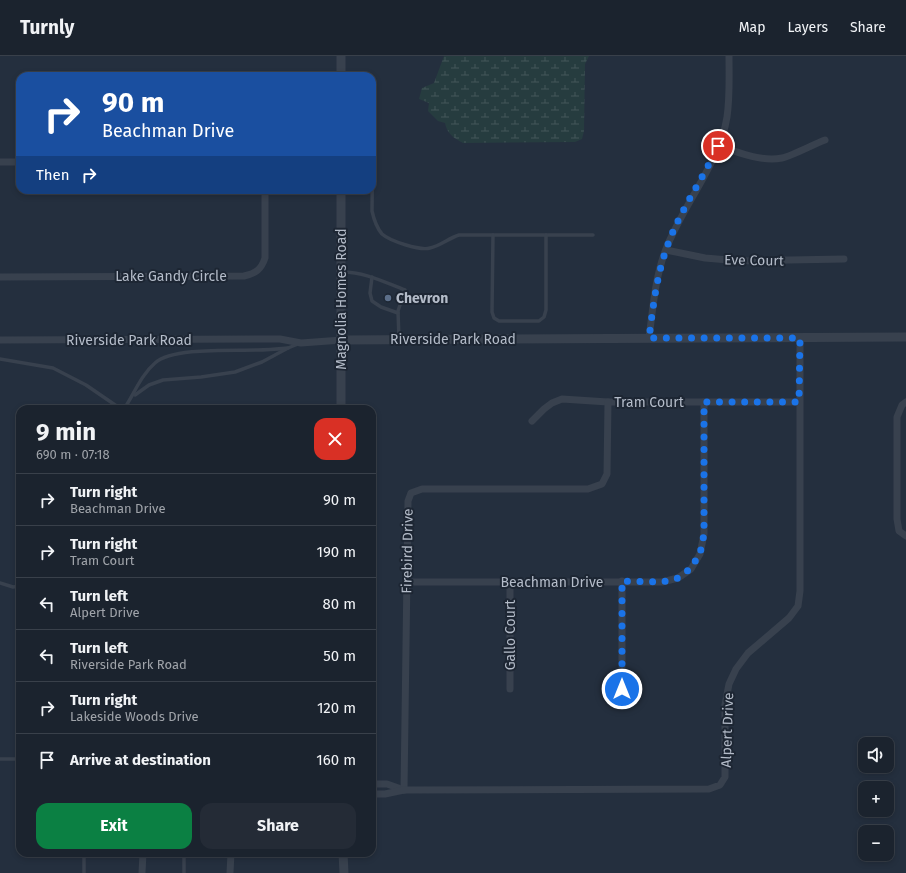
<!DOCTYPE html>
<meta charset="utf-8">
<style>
:root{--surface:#1b232e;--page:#242b36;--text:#f1f3f6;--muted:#a0a4aa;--line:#39404a;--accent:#0b8043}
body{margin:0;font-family:"Fira Sans",sans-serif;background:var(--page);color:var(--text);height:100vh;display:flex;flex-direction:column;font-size:15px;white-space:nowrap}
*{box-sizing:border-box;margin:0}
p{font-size:13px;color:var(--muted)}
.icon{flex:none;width:22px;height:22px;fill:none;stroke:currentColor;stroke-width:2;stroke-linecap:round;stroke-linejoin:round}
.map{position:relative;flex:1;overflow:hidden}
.side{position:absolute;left:16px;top:349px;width:360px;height:452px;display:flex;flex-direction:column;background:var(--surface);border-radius:12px;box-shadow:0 2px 6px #0003,0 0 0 1px var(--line)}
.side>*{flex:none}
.guide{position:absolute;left:16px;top:16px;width:360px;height:122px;border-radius:12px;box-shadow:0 2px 6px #0003,0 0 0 1px var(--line);background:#1a4fa0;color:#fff;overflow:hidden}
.fabs{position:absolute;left:858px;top:681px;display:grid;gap:8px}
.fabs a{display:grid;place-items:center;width:36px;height:36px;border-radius:8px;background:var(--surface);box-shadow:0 2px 6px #0003,0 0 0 1px var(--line);font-size:20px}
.pin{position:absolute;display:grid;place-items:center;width:34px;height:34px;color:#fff;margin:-17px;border:2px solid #fff;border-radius:50%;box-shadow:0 1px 4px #0007}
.me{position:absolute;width:44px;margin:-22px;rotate:0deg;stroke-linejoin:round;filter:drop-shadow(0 0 3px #0008)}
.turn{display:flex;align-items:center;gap:14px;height:84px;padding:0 20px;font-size:18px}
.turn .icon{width:52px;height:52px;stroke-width:2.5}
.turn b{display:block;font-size:28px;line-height:34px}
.then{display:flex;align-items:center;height:38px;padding:0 20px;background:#0003;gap:8px;font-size:15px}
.round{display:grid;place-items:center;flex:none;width:42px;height:42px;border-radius:12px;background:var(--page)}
.summary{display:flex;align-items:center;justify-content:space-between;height:68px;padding:0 20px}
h1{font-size:24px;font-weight:700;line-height:30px}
.cta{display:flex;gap:8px;margin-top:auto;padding:8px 20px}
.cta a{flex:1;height:46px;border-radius:12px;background:var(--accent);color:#fff;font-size:16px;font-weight:700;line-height:46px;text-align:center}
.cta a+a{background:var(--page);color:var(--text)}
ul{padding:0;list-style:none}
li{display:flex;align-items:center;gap:12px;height:52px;padding:0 20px;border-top:1px solid var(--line)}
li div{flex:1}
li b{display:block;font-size:15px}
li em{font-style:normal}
header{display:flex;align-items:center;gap:24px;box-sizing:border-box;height:56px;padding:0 20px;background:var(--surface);border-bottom:1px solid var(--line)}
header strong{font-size:19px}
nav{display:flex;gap:22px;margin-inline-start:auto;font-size:14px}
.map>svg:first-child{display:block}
.wetland{fill:url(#wetland-marsh)}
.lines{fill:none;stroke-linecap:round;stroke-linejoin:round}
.service{stroke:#38414e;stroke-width:3.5}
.minor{stroke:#38414e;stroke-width:7}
.tertiary{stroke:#38414e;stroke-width:9}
.route{stroke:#1a73e8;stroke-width:7;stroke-dasharray:0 12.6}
.service-dot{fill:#5c6f8a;stroke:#1d2633;stroke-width:1.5}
.labels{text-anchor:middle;stroke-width:4;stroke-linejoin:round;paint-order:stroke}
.street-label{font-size:14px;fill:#b4bcc9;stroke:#1d2633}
.poi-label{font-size:14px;font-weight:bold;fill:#b4bcc9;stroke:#1d2633;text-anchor:start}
</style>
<header>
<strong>Turnly</strong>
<nav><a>Map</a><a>Layers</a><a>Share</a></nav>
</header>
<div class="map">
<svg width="906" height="817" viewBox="0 0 906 817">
<defs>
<pattern id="wetland-marsh" width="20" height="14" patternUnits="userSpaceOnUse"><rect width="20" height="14" fill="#263c3f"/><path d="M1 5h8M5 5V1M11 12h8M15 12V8" fill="none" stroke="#435659"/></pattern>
</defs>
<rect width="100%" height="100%" fill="#242f3e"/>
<path class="wetland" d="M444 0H589L585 8 584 75 582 83 575 86 463 87C454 82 447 78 445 67L438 65 428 55 429 47 419 43 422 32 434 27Z"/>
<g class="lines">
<g class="service">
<path d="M373 57 372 155C374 164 376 171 382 178 390 185 420 195 430 192 440 190 449 182 459 179H593"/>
<path d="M493 179 492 256 494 262 499 265H539L544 261 546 254V179"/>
<path d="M342 216C365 216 384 226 405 234L398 255 399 283"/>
<path d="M372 221 370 237 372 245 381 251 398 257"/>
<path d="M0 303 53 312 86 329 121 353"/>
<path d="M135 339 149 329 163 324 201 321 235 316 262 306 288 292 298 288"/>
<path d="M124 353C134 338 141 319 155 307 173 291 233 295 257 294 268 294 278 293 288 292"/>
<path d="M0 527 13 531 20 530"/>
<path d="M0 703H20"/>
<path d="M84 797V817"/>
<path d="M184 817V797"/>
</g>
<g class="minor">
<path d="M718 90C739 96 760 106 782 102 792 100 814 88 825 84"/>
<path d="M0 106H20"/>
<path d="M666 194 705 202 740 205 844 203"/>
<path d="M0 221 244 220C256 217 261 214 265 202V134"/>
<path d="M649 282C653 252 655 221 666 193 683 149 720 106 727 61 730 41 729 20 729 0"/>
<path d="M0 284 280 283 301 287 342 284"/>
<path d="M906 346 902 349 897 361V463L899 475 906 480"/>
<path d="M532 365 544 353 552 347 562 343 608 346H799"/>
<path d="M622 525V633"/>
<path d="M407 526H662L678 522 691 513 700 498 704 478V346"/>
<path d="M510 526V633"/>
<path d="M372 728H387L404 734"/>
<path d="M404 734 408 445 411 437 422 433H588L602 428 607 418 608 346"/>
<path d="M372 738H385L404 734 709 733 720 729 725 721V649L729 628 736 613 748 597 789 562 798 550 800 535V282"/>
<path d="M142 817 143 797"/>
<path d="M230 817 231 797"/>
</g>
<g class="tertiary">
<path d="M341 20V0"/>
<path d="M341 134V353"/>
<path d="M342 284 906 281"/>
<path d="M343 797 344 817"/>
</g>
</g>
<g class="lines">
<path class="route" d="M622 633V525L662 526 678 522 690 513 700 498 704 478V346H799L800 282H649C653 252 656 223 666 194 678 157 702 125 718 90"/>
</g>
<circle class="service-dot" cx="388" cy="242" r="4"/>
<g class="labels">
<g class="street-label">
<text transform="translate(754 204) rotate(1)" y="5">Eve Court</text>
<text x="171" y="225">Lake Gandy Circle</text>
<text transform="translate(341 243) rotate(-90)" y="5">Magnolia Homes Road</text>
<text x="453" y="288">Riverside Park Road</text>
<text x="129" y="289">Riverside Park Road</text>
<text x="649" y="351">Tram Court</text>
<text transform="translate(407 495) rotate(-89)" y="5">Firebird Drive</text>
<text x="552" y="531">Beachman Drive</text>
<text transform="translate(510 579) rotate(-90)" y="5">Gallo Court</text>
<text transform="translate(727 674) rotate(-88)" y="5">Alpert Drive</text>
</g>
<g class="poi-label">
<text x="396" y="247">Chevron</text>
</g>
</g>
</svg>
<div class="fabs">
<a><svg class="icon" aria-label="sound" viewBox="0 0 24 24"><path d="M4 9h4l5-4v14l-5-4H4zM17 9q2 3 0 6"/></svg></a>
<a>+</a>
<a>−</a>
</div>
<div class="pin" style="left:718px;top:90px;background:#d93025"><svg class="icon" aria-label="arrive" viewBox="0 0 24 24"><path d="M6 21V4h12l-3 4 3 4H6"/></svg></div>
<svg class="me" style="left:622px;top:633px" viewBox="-20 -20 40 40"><circle r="17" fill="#1a73e8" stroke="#fff" stroke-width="3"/><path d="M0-11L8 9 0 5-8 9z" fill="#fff"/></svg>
<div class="guide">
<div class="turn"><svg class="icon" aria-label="right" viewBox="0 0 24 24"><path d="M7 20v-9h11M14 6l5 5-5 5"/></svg><div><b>90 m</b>Beachman Drive</div></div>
<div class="then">Then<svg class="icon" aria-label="right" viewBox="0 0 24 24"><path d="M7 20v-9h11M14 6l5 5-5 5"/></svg></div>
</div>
<section class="side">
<div class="summary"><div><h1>9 min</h1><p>690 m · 07:18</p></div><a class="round" style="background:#d93025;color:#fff"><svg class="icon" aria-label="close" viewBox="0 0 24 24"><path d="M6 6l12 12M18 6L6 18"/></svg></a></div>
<ul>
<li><svg class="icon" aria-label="right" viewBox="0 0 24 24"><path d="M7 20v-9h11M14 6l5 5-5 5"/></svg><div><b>Turn right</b><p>Beachman Drive</p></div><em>90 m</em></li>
<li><svg class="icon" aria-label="right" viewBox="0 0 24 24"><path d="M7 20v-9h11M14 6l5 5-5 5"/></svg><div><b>Turn right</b><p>Tram Court</p></div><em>190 m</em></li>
<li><svg class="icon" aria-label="left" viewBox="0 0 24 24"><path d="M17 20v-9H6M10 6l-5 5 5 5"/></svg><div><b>Turn left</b><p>Alpert Drive</p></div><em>80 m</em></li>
<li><svg class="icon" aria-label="left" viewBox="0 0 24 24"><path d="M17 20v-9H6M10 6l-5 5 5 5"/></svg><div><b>Turn left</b><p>Riverside Park Road</p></div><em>50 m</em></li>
<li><svg class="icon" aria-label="right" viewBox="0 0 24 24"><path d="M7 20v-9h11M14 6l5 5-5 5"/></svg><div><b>Turn right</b><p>Lakeside Woods Drive</p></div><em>120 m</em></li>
<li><svg class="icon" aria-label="arrive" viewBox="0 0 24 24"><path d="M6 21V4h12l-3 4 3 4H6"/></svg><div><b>Arrive at destination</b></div><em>160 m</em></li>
</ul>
<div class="cta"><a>Exit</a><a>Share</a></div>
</section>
</div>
